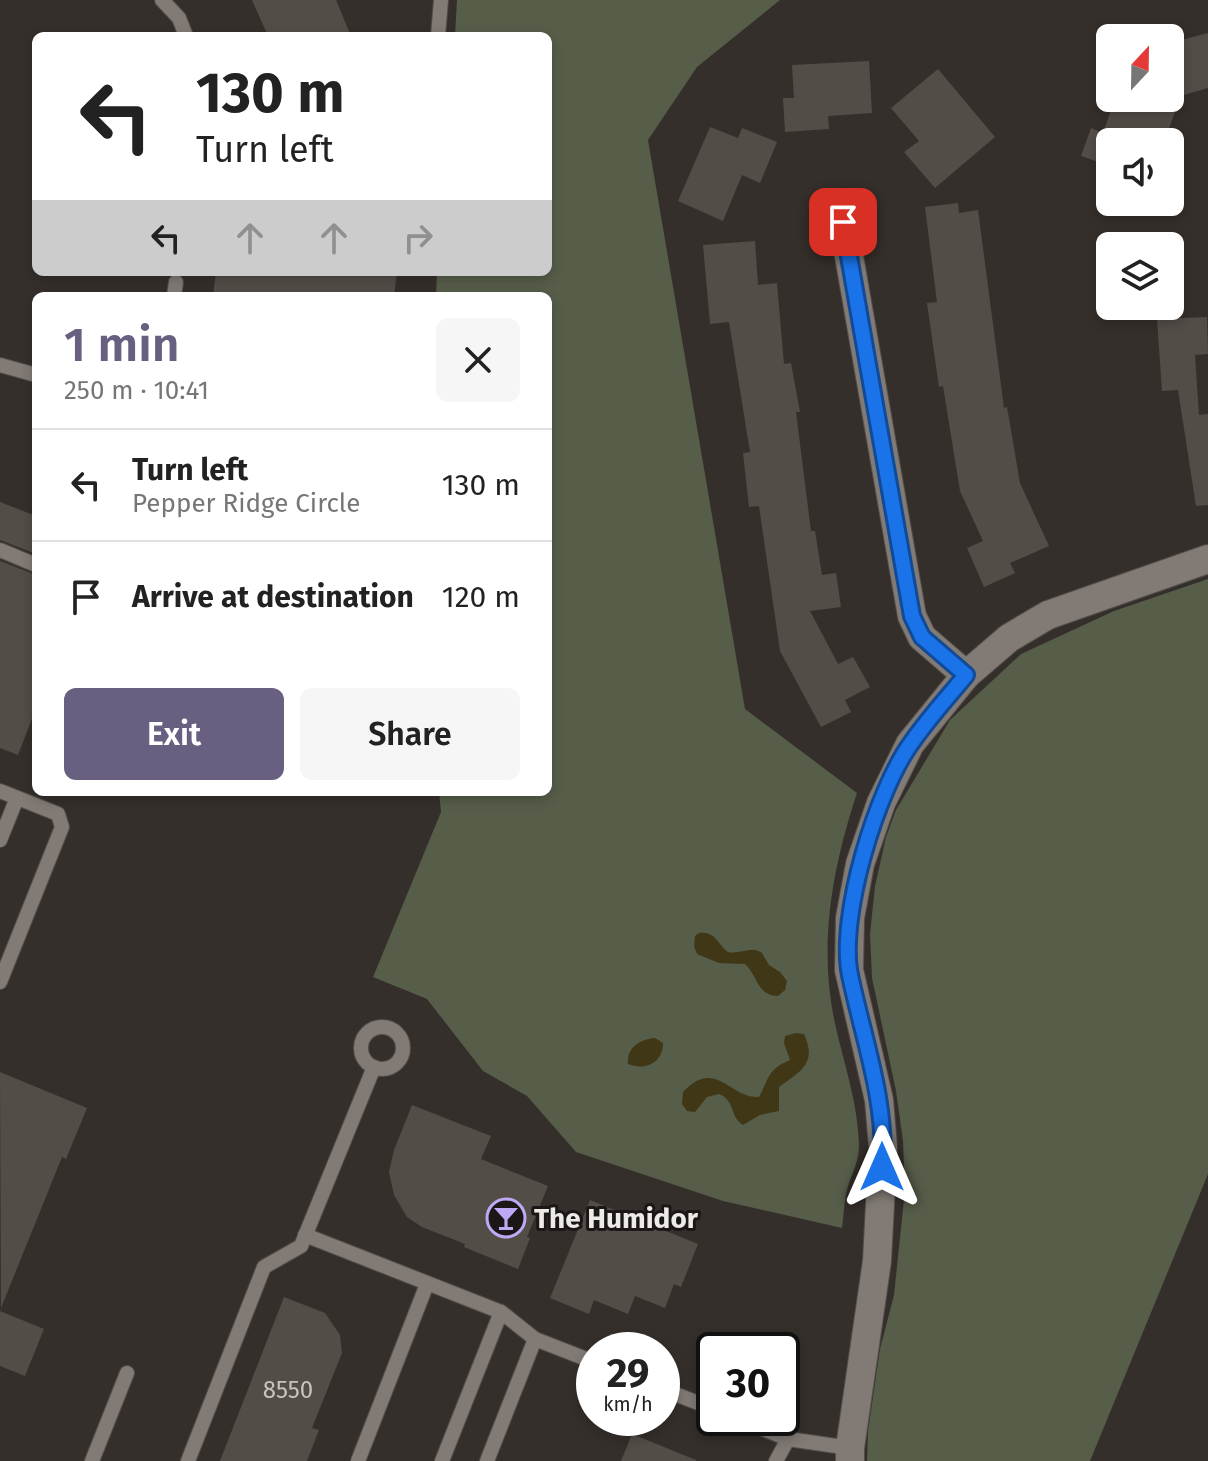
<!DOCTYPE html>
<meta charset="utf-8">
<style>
:root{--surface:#fff;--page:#f6f6f6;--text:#222;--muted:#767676;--line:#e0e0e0;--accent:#695f80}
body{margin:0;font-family:"Fira Sans",sans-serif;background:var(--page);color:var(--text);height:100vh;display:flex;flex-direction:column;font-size:30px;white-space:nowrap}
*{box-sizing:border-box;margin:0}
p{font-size:26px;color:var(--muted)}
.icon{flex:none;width:44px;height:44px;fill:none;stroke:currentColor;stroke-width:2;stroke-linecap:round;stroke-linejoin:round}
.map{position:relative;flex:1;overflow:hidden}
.sheet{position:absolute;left:32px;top:292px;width:520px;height:504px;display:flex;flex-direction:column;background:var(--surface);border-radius:12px;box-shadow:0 4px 12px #0003}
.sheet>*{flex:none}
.guide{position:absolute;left:32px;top:32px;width:520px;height:244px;border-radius:12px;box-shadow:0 4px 12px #0003;background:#fff;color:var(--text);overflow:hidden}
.needle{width:52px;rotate:22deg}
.tools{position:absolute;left:1096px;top:24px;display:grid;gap:16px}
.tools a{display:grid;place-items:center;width:88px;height:88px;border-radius:12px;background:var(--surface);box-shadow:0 4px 12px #0003;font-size:40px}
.speed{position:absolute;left:576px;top:1332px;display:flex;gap:16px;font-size:40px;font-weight:700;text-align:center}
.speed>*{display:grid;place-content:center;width:104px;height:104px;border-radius:50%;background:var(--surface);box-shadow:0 4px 12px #0003;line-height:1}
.speed small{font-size:20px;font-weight:400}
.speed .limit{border:4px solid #111;border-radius:12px;background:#fff;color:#111}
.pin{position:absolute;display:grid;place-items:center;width:68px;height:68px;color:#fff;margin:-34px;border-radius:16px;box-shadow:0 4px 12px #0006}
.me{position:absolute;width:88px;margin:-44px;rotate:0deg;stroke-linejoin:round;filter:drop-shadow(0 0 6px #0008)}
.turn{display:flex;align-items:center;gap:28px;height:168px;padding:0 32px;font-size:36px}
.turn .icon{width:104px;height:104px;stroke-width:2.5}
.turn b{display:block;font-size:56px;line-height:68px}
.lanes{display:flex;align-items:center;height:76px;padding:0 32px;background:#0003;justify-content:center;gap:40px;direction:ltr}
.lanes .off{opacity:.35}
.round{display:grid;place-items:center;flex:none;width:84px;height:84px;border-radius:12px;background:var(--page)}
.head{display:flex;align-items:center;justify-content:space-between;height:136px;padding:0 32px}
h1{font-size:48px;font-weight:600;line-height:60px;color:var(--accent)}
.primary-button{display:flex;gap:16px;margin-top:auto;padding:16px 32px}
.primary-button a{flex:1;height:92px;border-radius:12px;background:var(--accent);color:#fff;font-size:32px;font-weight:600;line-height:92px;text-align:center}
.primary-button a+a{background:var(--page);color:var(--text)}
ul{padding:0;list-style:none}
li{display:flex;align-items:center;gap:24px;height:112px;padding:0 32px;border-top:2px solid var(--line)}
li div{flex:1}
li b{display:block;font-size:30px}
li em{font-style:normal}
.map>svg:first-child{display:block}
.green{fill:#565d49}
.sand{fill:#403717}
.building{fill:#534d48}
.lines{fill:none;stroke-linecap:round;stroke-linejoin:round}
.lane-casing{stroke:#534e4a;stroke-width:16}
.street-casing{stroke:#534e4a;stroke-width:30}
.lane{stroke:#817a75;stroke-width:14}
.street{stroke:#817a75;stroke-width:28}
.route-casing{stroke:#114b97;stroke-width:20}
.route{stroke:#1a73e8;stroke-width:14}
.labels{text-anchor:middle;stroke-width:6;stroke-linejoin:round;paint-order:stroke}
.number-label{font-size:24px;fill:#c7c3bf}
.poi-label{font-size:28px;font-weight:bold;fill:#eeeae7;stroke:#1a1716;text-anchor:start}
</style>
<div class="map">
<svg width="1208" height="1461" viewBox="0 0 1208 1461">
<rect width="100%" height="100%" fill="#352f2b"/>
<g class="green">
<path d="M457 0H780L697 67 648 140 745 709 857 793C834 863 820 934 832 1008 840 1054 858 1098 859 1145 859 1161 853 1171 848 1186 844 1199 844 1214 842 1228L723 1201 576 1152 527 1096 483 1071 427 999 373 977 441 812 439 792H548V296H436L437 272H548V36H455Z"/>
<path d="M1208 579V1174L1090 1461H867L868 1431 880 1349 894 1295 905 1190 903 1141 896 1091 872 978 870 934 875 886 886 837 896 810 950 720 1021 654 1114 611Z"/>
</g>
<g class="sand">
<path d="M699 933C716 931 717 944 728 952 741 955 750 945 762 953L769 965 780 972 787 981 785 990 778 996C757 996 758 976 745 964L719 963 697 954 694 946 695 936Z"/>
<path d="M796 1033 804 1034C818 1064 799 1072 779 1087V1111L760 1115 743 1125C730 1117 735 1100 719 1094L707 1097 695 1112 687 1111 682 1104 683 1092C716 1057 730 1099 759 1097 770 1077 767 1070 790 1060L784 1043 785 1036Z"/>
<path d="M655 1038 663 1043C663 1063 645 1071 628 1064 626 1048 640 1039 655 1038Z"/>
</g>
<g class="building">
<path d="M252 0H336L351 36H268Z"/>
<path d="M1208 33V88L1184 95 1170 43Z"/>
<path d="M869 61 872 113 828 116 829 129 785 132 783 98H794L792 65Z"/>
<path d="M938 69 995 137 935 188 904 152 919 141 891 108Z"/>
<path d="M1115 98H1137L1175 112 1164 142H1110V166L1081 156 1091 128 1103 133Z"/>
<path d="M710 127 738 138 742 128 777 142 760 183 742 175 723 221 678 201Z"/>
<path d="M958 203 959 213 978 210 1004 408 1007 407 1020 483 1049 546 1010 563 1015 573 984 587 967 548 983 541 960 491 943 386 939 387 927 303 937 302 925 207Z"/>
<path d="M755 241 758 285 777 283 784 364 791 363 800 412H796L811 531H815L822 575 836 573 841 607 810 611 838 664 853 657 870 687 845 700 851 712 821 727 780 651 759 506 749 507 743 453 750 452 729 322 710 324 703 245Z"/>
<path d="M216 272H397L394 296H213Z"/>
<path d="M1207 317 1208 354 1195 355 1199 415 1208 414V505L1196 506 1178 390 1162 391 1157 319Z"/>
<path d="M0 502 36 516V554L0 540Z"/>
<path d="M0 561 36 575V708L18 755 0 748Z"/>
<path d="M0 1072 87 1108 66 1159 62 1157 1 1308Z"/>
<path d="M412 1105 491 1136 481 1159 548 1186 527 1237 530 1238 518 1269 464 1247 465 1244 422 1227 407 1217 394 1195 389 1172 394 1150Z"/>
<path d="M590 1200 698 1244 681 1287 674 1284 665 1308 635 1296 628 1314 594 1300 589 1314 550 1298Z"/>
<path d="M284 1297 325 1313 340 1335 342 1353 312 1428 319 1430 307 1461H220Z"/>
<path d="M0 1311 44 1329 25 1376 0 1366Z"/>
<path d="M632 1434 696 1460V1461H621Z"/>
</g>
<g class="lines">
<g class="lane-casing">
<g id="lane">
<path d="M162 0 179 18 186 36"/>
<path d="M438 36 441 0"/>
<path d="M174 296 176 282"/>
<path d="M0 365 36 375"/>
<path d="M0 550 36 565"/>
<path d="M0 791 58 814 62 827 0 982"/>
<path d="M0 840 17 798"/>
<circle cx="382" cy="1048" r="21"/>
<path d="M305 1235 501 1312 535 1339"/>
<path d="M662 1389 714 1409"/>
<path d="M736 1418 788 1439 850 1448"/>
<path d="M92 1461 127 1373"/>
<path d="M188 1461 264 1267 301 1246 374 1067"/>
<path d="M358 1461 427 1284"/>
<path d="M442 1461 501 1312"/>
<path d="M487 1461 535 1339 594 1362"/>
<path d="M776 1461 788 1439"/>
</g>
</g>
<g class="street-casing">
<g id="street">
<path d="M843 222 912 616 922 637 966 675"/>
<path d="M850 1461V1448L877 1261 883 1147 879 1100 849 970 850 918 860 864 881 803 910 744 966 675 1009 638 1048 615 1208 559"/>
</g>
</g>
<use href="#lane" class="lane"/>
<use href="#street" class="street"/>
</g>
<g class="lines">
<g class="route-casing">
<path id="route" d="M843 222 912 616 922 637 966 675C948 697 928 719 912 742 877 789 838 917 850 975 863 1038 887 1102 882 1167"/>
</g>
<use href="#route" class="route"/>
</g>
<defs>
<g id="bar-ring" transform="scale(2)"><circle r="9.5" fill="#1a1716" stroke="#bfa9f4" stroke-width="1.5"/><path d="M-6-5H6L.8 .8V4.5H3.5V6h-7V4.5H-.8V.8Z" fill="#bfa9f4"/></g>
</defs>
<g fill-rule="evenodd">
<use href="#bar-ring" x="506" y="1218"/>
</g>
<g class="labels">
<g class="number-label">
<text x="288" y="1398">8550</text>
</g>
<g class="poi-label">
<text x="534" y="1228">The Humidor</text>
</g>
</g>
</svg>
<div class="tools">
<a><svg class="needle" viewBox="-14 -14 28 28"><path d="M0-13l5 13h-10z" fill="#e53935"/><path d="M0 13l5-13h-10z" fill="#767676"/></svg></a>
<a><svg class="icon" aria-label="sound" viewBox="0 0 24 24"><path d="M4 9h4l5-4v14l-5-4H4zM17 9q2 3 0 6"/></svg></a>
<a><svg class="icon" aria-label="layers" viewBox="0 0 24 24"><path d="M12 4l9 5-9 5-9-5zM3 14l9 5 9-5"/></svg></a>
</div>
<div class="speed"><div>29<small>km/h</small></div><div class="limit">30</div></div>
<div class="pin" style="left:843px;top:222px;background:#d93025"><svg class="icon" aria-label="arrive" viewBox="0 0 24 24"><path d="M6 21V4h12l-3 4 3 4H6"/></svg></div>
<svg class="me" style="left:882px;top:1167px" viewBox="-20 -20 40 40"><path d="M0-17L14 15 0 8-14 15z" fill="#1a73e8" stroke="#fff" stroke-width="4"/></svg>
<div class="guide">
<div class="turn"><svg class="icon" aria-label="left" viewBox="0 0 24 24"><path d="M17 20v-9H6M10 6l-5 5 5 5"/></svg><div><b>130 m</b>Turn left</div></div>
<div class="lanes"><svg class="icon" aria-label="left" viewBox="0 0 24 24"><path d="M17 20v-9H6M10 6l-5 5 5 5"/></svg><svg class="icon off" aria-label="ahead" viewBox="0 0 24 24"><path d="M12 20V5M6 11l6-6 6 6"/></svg><svg class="icon off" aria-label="ahead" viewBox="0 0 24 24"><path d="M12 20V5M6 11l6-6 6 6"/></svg><svg class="icon off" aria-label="right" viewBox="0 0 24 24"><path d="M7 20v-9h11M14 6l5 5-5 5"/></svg></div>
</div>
<section class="sheet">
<div class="head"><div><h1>1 min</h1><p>250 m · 10:41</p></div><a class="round"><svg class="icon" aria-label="close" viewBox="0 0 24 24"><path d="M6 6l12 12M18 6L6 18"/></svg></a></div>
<ul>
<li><svg class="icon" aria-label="left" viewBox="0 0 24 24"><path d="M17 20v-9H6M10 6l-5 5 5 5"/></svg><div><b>Turn left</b><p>Pepper Ridge Circle</p></div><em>130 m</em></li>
<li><svg class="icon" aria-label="arrive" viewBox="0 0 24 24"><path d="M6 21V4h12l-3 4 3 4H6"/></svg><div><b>Arrive at destination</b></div><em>120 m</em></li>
</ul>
<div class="primary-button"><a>Exit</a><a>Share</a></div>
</section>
</div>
